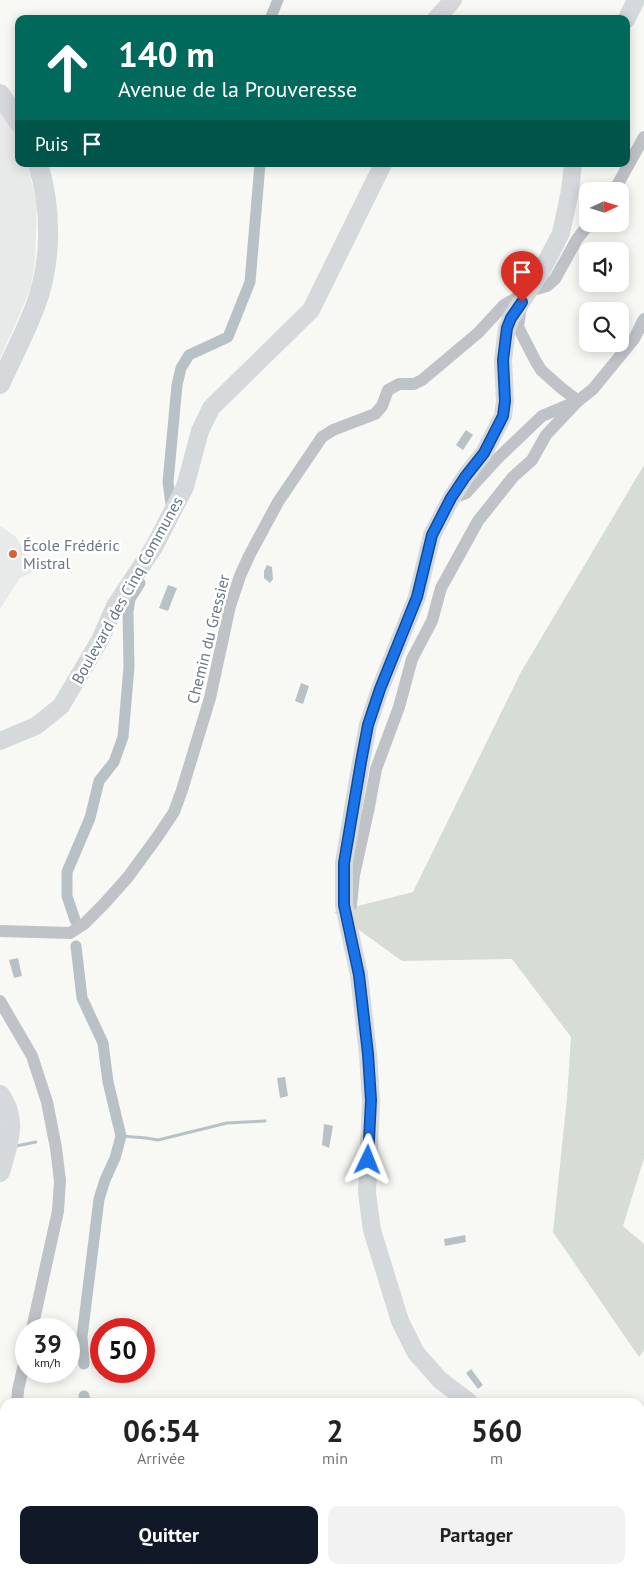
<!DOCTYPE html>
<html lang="fr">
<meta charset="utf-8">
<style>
:root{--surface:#fff;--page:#f2f2f2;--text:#222;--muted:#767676;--accent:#111827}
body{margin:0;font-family:"PT Sans",sans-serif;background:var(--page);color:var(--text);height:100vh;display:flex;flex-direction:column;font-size:19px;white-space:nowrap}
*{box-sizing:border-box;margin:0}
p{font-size:16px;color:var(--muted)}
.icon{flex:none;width:28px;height:28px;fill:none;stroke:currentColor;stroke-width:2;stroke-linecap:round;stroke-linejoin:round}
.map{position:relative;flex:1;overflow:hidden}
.details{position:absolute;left:0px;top:1398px;width:645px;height:176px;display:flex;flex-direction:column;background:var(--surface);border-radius:15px 15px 0 0;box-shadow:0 2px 12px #0003}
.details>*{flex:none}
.hud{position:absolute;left:15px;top:15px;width:615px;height:152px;border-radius:10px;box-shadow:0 2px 12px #0003;background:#00695c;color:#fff;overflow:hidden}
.needle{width:32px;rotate:86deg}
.tools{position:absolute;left:579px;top:182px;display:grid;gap:10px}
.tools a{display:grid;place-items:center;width:50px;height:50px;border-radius:10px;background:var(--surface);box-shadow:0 2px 12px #0003;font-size:25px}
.speed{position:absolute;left:15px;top:1318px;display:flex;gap:10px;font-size:25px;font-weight:700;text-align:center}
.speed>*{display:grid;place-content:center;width:65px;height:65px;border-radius:50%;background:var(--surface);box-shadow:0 2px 12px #0003;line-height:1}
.speed small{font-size:12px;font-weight:400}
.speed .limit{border:8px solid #d22;background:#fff;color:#111}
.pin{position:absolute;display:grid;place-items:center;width:42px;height:42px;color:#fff;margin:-51px -21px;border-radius:50% 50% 50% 0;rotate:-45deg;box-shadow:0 0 5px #0007}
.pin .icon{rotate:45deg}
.me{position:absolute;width:55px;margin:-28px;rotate:2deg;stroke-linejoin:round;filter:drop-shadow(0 0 4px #0008)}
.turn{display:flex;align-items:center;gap:18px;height:105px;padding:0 20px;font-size:22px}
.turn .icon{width:65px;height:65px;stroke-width:2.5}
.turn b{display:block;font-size:35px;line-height:42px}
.then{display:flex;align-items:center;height:48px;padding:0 20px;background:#0003;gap:10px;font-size:19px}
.eta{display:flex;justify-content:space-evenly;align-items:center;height:85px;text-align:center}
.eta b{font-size:30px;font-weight:600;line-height:35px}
.button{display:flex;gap:10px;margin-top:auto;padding:10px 20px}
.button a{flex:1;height:58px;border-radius:10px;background:var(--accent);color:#fff;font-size:20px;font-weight:600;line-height:58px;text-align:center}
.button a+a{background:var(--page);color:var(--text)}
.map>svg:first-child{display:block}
.built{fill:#e8eae9}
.green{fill:#d7dcd5}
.water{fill:#b8c2c6}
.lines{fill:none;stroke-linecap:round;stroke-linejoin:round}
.stream{stroke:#b8c2c6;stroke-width:3}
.canal{stroke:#b8c2c6;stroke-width:11}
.street{stroke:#bfc3c7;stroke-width:12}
.secondary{stroke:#d5d9dc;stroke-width:18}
.primary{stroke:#d5d9dc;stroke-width:20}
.route-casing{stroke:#114b97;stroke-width:12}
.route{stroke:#1a73e8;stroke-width:9}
.poi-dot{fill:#d76236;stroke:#fff;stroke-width:2}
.labels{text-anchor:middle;stroke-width:5;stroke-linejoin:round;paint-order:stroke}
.poi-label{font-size:16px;fill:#697784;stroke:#fff;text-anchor:start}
.street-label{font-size:16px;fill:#697784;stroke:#fff}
</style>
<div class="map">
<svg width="644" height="1573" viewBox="0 0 644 1573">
<rect width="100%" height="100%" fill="#f8f8f5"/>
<g class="built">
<path d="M0 111 14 130 19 142V164H27L37 203 35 261 31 286 23 307 0 358Z"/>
<path d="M0 526 16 537 35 571 20 578 0 609Z"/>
</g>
<path class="green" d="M644 465V1158L623 1226 644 1244V1350L639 1357 553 1232 567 1098 571 1037 512 959 402 961 334 912 413 892 521 672Z"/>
<g class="water">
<path d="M466 430 473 435 463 450 456 445Z"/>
<path d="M267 565 272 567 273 579 270 583 264 578V571Z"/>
<path d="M168 585 177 588 168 611 159 608Z"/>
<path d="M301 683 309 686 303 704 295 701Z"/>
<path d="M18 958 22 976 14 978 9 960Z"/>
<path d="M285 1077 288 1096 280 1098 277 1078Z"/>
<path d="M324 1124 333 1126 329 1148 322 1145Z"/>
<path d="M465 1235 466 1242 445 1246 444 1239Z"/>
<path d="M471 1369 483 1385 478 1389 466 1373Z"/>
</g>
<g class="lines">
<g class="stream">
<path d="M121 1136 146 1138 158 1140 227 1123 265 1121"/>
<path d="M16 1146 36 1142"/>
</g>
<g class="canal">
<path d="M270 19 278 0"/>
<path d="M171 504 168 482 177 385 181 368 189 355 228 337 250 282 260 164"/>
<path d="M75 920 67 896V872L90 818 99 781 114 762 123 737 129 667 128 612 130 599 140 583"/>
<path d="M76 946 82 998 103 1043 108 1082 121 1136 115 1158 105 1180 99 1199 82 1337 84 1364"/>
<path d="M84 1396 85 1402"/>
<path d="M258 1569 261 1573"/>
</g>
<g class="street">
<path d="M614 191 644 137"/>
<path d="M451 499 466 493 498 458 542 416 578 401 593 389 634 339 644 319"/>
<path d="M351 905 354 875 369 807 376 769 399 707 412 659 432 621 441 588 478 521 513 477 532 460 546 435 578 401 560 387 541 370 535 360 518 327 521 305"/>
<path d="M0 931 70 933 84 924 104 904 128 877 158 836 174 812 182 790 210 698 230 606 240 576 249 556 278 502 322 437 333 430 375 414 382 406 388 390 399 384H414L422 380 478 333 504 305 529 291 547 286 555 279 577 239 589 224"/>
<path d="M0 1001 32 1056 47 1102 56 1148 60 1181 58 1211 32 1329"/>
<path d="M17 1402 18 1390 26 1355"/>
<path d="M0 1479 5 1476"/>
<path d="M68 1569 71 1573"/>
<path d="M606 1569 610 1573"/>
<path d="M542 1573 544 1569"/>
</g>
<g class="secondary">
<path d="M436 19 453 0"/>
<path d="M626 20 636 0"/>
<path d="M0 741 36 726 61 706 100 640 115 606 154 547 185 487 200 431 211 408 311 310 383 164"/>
<path d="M469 1402 440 1380 416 1353 400 1321 372 1230 367 1193 371 1101 368 1054 359 975 344 905V863L361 762 368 725 380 689 417 597 432 535 451 499 465 477 484 453 503 416 505 401 503 360 507 328 511 318 542 270 561 233 570 191 573 164"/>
<path d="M640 1506 644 1507"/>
</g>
<g class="primary">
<path d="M0 94 19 123"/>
<path d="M0 384C12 358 25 333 35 307 52 262 52 209 38 164"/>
<path d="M0 1095C18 1119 8 1145 0 1172"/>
</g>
</g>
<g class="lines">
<g class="route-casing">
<path id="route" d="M368 1160 371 1100 368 1054 359 975 344 905V863L361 762 368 725 380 689 417 597 432 535 451 498 465 477 484 453 503 416 505 401 503 360 507 328 511 318 522 302"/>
</g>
<use href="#route" class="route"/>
</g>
<circle class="poi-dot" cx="13" cy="554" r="5"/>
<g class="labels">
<g class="poi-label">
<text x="23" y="551">École Frédéric<tspan x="23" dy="18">Mistral</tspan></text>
</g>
<g class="street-label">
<text transform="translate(127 590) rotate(-61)" y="6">Boulevard des Cinq Communes</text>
<text transform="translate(208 639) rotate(-76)" y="6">Chemin du Gressier</text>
</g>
</g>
</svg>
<div class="tools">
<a><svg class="needle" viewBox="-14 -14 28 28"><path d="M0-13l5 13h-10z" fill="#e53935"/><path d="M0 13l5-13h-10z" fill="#767676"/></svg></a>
<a><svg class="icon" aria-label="sound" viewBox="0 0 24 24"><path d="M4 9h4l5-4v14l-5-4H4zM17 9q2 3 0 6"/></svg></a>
<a><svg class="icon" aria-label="search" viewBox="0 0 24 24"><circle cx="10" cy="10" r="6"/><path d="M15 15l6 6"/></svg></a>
</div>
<div class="speed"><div>39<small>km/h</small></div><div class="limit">50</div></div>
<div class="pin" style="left:522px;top:302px;background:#d93025"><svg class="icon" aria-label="arrive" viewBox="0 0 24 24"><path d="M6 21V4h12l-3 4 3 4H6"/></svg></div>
<svg class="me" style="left:368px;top:1160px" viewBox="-20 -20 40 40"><path d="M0-17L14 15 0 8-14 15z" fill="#1a73e8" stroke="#fff" stroke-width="4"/></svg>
<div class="hud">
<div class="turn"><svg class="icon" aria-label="ahead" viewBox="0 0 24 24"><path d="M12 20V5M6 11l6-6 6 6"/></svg><div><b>140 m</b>Avenue de la Prouveresse</div></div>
<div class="then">Puis<svg class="icon" aria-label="arrive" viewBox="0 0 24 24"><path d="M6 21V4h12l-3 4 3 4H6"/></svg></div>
</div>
<section class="details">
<div class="eta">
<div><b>06:54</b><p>Arrivée</p></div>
<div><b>2</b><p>min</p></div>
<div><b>560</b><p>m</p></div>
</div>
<div class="button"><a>Quitter</a><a>Partager</a></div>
</section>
</div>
